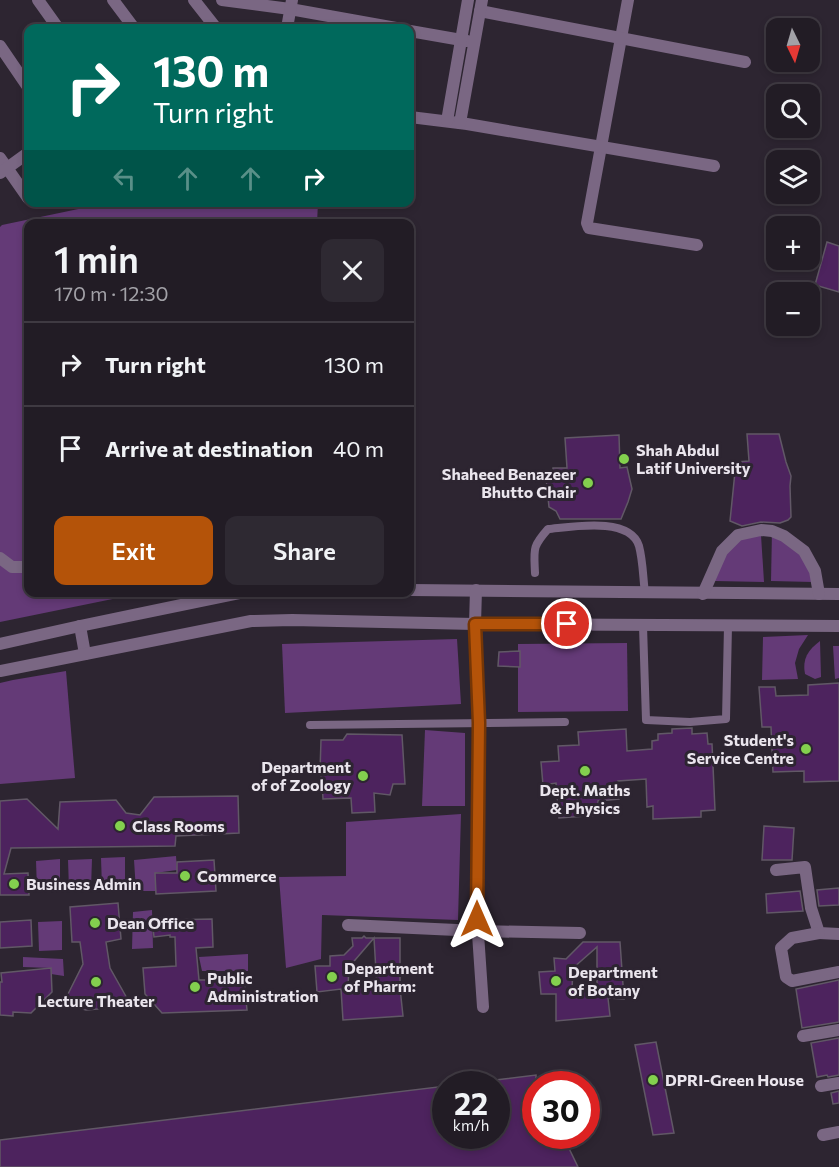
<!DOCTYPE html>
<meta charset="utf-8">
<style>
:root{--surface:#221c25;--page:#2e2932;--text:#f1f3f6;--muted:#a2a1a7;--line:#3f3a42;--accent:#b45309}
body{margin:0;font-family:Commissioner,sans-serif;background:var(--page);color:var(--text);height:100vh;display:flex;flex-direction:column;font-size:22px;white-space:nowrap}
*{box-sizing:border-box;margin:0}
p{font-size:20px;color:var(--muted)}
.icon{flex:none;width:33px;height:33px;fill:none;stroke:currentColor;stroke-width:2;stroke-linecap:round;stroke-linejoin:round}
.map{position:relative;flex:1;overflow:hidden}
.side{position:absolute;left:24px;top:219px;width:390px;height:378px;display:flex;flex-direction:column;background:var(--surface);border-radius:12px;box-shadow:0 3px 9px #0003,0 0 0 2px var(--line)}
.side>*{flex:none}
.top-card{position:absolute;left:24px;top:24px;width:390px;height:183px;border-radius:12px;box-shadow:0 3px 9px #0003,0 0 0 2px var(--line);background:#00695c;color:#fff;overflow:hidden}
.needle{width:39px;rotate:175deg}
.fabs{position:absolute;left:766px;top:18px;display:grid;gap:12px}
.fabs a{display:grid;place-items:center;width:54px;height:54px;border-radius:12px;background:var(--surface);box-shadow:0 3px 9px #0003,0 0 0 2px var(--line);font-size:30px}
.speed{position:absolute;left:432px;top:1071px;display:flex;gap:12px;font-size:30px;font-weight:700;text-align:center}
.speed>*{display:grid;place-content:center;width:78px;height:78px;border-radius:50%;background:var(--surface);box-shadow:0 3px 9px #0003,0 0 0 2px var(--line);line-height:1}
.speed small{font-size:15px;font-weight:400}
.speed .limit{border:9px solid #d22;background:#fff;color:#111}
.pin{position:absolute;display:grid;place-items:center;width:51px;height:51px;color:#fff;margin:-26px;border:3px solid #fff;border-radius:50%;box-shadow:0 2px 6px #0007}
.me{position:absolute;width:66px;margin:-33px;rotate:0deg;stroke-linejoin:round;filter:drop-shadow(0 0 4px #0008)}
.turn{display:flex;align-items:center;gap:21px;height:126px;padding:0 30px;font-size:27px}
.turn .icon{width:78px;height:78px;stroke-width:2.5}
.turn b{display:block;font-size:42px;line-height:51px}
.lanes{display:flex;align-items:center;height:57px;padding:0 30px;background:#0003;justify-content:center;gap:30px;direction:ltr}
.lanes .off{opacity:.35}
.round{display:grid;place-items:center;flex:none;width:63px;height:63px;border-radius:12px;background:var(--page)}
.overview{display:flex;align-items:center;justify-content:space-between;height:102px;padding:0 30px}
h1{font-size:36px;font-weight:600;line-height:45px}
.primary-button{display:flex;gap:12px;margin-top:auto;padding:12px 30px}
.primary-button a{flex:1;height:69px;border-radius:12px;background:var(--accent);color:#fff;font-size:24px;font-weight:600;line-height:69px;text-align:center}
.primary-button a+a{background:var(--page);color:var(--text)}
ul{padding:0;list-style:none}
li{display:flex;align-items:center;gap:18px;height:84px;padding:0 30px;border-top:2px solid var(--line)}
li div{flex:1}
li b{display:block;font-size:22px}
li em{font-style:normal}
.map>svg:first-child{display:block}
.green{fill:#643a77}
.building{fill:#4d235e;stroke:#615866;stroke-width:1.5;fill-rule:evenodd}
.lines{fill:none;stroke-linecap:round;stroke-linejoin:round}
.lane{stroke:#7a6783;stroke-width:8}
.street{stroke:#7a6783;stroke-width:12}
.route-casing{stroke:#753606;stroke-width:15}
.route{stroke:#b45309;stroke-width:10}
.poi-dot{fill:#83d04e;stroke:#2d2531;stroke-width:2}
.labels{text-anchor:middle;stroke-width:6;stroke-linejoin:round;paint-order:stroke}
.poi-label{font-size:16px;font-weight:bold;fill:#eae5ed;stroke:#2d2531;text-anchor:start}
</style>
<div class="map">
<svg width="839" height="1167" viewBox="0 0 839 1167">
<rect width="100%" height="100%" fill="#2d2531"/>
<g class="green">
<path d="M107 203H318L317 223 28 224V592L142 593 0 622V227L2 225Z"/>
<path d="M772 531 804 551 813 582 771 581Z"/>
<path d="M738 535H761L764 582 715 581 711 573Z"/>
<path d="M808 635 799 649 795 663 798 679 762 680 763 637Z"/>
<path d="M457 639 461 704 285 713 282 644Z"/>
<path d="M820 641 821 677 815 679 805 674C802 659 808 650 820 641Z"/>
<path d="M627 643 628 711 518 712V644Z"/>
<path d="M833 646H839V678L835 679Z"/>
<path d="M66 671 75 778 0 784V683L13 680Z"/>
<path d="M425 730 465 733V806H422Z"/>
<path d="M461 814 458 920 322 915 321 959 286 968 279 877 346 876V822Z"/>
<path d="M176 856 177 870 155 873 156 891H136L134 860Z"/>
<path d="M125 857V886L102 887 101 858Z"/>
<path d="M60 859V889H37L36 861Z"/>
<path d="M92 859 91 888 69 889 68 860Z"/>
<path d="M152 910 153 948 132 949 133 912Z"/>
<path d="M62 921V950L39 951 38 922Z"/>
<path d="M248 954V971H202L199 957Z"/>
<path d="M23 957 63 959 64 976 51 974V968L23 967Z"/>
</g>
<g class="building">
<path d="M827 242 839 246V292L815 285Z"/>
<path d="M747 434H779L786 462 791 476 790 486 791 517 788 520 780 523 761 522 742 526 730 521 736 462 749 461Z"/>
<path d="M619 435 620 468 627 467 632 489 628 502 621 519H560L556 511 549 507 546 477H553V468H567L565 438Z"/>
<path d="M520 651V667L498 666 499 652Z"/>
<path d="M839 683V781L804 782V771L773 772 771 727H762L759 687H775L776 696 808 695V685Z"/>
<path d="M692 728V734L707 733 708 744H712L715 810 701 811V817L653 819V806L647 807 646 779 618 781 619 799 598 801 599 815 559 818 556 783 543 785 541 762 559 761 558 746 579 745 578 732 626 729 627 751 652 749V741L658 740V734L672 733V729Z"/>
<path d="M347 734 402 735 405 784H393L390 795 374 793 375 812 352 813 351 798 323 799 322 781 320 771 321 740H343Z"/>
<path d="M238 796 239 833 176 836 175 846 11 848 4 874 28 873 29 895H0V801L27 799 58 829 60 802 116 800 126 813 140 815 154 797Z"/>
<path d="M764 826 794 828 792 860H762Z"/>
<path d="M214 860 216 891 156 894 155 873H177V862Z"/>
<path d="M839 888V905L819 906 817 890Z"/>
<path d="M800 891 803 911 767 913 766 894Z"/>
<path d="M118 903 121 939 106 942 110 968 128 1000 121 1006 110 1008 86 1010 68 1005 66 998 83 964 80 942H72L70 907Z"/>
<path d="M166 917V920L212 919 213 947 196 948 199 980H244L247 1010 162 1013 145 994 143 968 176 966 175 937H170V935L154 937 152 919Z"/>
<path d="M31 920 32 946 0 948V922Z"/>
<path d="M364 936 366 938H400V988L403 1016 343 1020 341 989 317 992 315 966H330V956L344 955 353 946 352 938H362ZM374 938 377 988 348 987 349 967Z"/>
<path d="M583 942H620L624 999 608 998 610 1016 556 1021V994H541L539 972 555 971 554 958 566 959ZM597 947V989H572L573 968Z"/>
<path d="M51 968 52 992 31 1013 13 1012V1016L0 1015V982H2L1 973Z"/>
<path d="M839 980V1022L802 1028 796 989Z"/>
<path d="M839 1038V1075L828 1077 827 1075 817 1077 811 1043Z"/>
<path d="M656 1042 674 1133 653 1135 635 1045Z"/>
<path d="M536 1075V1136H563L578 1167H0V1140L446 1086V1136H496V1080Z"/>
<path d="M839 1091V1103L833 1104 831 1093Z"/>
</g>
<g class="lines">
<g class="lane">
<path d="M535 573C534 549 532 547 548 529 571 527 630 516 639 546 643 561 643 578 645 593"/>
<path d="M643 626 646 720 690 722 726 719 728 626"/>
<path d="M310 725 565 722"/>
</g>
<g class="street">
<path d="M38 0 58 28"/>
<path d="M113 0 134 28"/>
<path d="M194 0 216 28"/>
<path d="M222 0 290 9 396 28"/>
<path d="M628 0 587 223 589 228 697 245"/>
<path d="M480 11 745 62"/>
<path d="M287 28 292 0"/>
<path d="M410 31 467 41"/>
<path d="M0 46 28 87"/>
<path d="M410 117 467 124 714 166"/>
<path d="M447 121 468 0"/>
<path d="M460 123 482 0"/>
<path d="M0 158 28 198"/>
<path d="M0 173 28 153"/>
<path d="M0 558 12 567H28"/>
<path d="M410 590 839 594"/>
<path d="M476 590 475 624 479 723 477 919 483 1007"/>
<path d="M703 594 722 551 738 535 761 530 772 531 784 536 804 551 815 571 819 594"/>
<path d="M80 626 85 654"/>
<path d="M0 644 80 626 244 592"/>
<path d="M0 671 251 621 292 620 475 624 839 626"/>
<path d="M776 870 805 867 811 908 819 933 839 934"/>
<path d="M348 925 478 931 580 933"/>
<path d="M819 933 792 938 781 948 786 977 792 981 839 972"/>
<path d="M803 1036 839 1030"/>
<path d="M821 1086 839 1083"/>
<path d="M823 1135 839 1132"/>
</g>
</g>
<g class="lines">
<g class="route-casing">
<path id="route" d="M477 919 479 723 475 624H567"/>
</g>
<use href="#route" class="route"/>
</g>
<g class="poi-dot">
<circle cx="624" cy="459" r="6"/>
<circle cx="588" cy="483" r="6"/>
<circle cx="806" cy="749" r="6"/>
<circle cx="585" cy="771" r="6"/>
<circle cx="363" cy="776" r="6"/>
<circle cx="120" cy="826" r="6"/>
<circle cx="185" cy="876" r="6"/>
<circle cx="14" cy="884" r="6"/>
<circle cx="95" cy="923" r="6"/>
<circle cx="332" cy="977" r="6"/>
<circle cx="556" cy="981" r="6"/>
<circle cx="96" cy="982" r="6"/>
<circle cx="195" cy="987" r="6"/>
<circle cx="653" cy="1080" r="6"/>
</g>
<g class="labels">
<g class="poi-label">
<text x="636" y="456">Shah Abdul<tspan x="636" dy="18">Latif University</tspan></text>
<text x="576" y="480" text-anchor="end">Shaheed Benazeer<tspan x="576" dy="18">Bhutto Chair</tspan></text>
<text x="794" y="746" text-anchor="end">Student's<tspan x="794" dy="18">Service Centre</tspan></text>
<text x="351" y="773" text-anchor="end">Department<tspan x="351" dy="18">of of Zoology</tspan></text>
<text x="585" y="796" text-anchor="middle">Dept. Maths<tspan x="585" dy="18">&amp; Physics</tspan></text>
<text x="132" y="832">Class Rooms</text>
<text x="197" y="882">Commerce</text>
<text x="26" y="890">Business Admin</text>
<text x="107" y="929">Dean Office</text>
<text x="344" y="974">Department<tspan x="344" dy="18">of Pharm:</tspan></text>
<text x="568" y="978">Department<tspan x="568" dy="18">of Botany</tspan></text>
<text x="207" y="984">Public<tspan x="207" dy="18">Administration</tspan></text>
<text x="96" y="1007" text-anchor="middle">Lecture Theater</text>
<text x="665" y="1086">DPRI-Green House</text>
</g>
</g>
</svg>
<div class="fabs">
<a><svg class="needle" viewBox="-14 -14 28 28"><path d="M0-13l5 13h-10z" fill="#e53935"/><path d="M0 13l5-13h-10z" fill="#a2a1a7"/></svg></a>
<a><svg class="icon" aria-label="search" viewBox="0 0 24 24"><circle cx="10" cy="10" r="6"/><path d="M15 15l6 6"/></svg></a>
<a><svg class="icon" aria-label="layers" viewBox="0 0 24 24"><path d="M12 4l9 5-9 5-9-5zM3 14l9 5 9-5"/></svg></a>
<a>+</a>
<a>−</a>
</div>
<div class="speed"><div>22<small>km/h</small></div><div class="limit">30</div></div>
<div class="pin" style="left:567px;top:624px;background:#d93025"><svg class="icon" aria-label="arrive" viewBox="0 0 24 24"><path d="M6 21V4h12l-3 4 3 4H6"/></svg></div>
<svg class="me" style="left:477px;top:919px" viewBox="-20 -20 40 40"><path d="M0-17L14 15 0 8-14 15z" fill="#b45309" stroke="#fff" stroke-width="4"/></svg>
<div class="top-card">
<div class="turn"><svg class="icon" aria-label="right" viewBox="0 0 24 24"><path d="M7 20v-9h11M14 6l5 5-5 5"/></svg><div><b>130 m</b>Turn right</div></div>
<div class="lanes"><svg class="icon off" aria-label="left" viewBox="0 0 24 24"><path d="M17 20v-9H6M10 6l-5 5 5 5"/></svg><svg class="icon off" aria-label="ahead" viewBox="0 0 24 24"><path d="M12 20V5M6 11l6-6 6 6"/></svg><svg class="icon off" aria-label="ahead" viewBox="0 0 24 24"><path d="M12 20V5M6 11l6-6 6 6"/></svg><svg class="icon" aria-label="right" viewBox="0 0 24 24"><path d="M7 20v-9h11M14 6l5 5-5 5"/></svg></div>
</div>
<section class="side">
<div class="overview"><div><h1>1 min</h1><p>170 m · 12:30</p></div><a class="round"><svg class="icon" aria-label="close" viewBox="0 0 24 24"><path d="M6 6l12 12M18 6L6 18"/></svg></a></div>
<ul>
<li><svg class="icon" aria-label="right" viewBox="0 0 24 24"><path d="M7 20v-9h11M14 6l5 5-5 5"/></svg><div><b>Turn right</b></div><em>130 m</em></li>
<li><svg class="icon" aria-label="arrive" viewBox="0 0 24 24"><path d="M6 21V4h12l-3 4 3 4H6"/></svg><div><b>Arrive at destination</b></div><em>40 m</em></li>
</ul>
<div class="primary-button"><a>Exit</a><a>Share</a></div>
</section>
</div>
